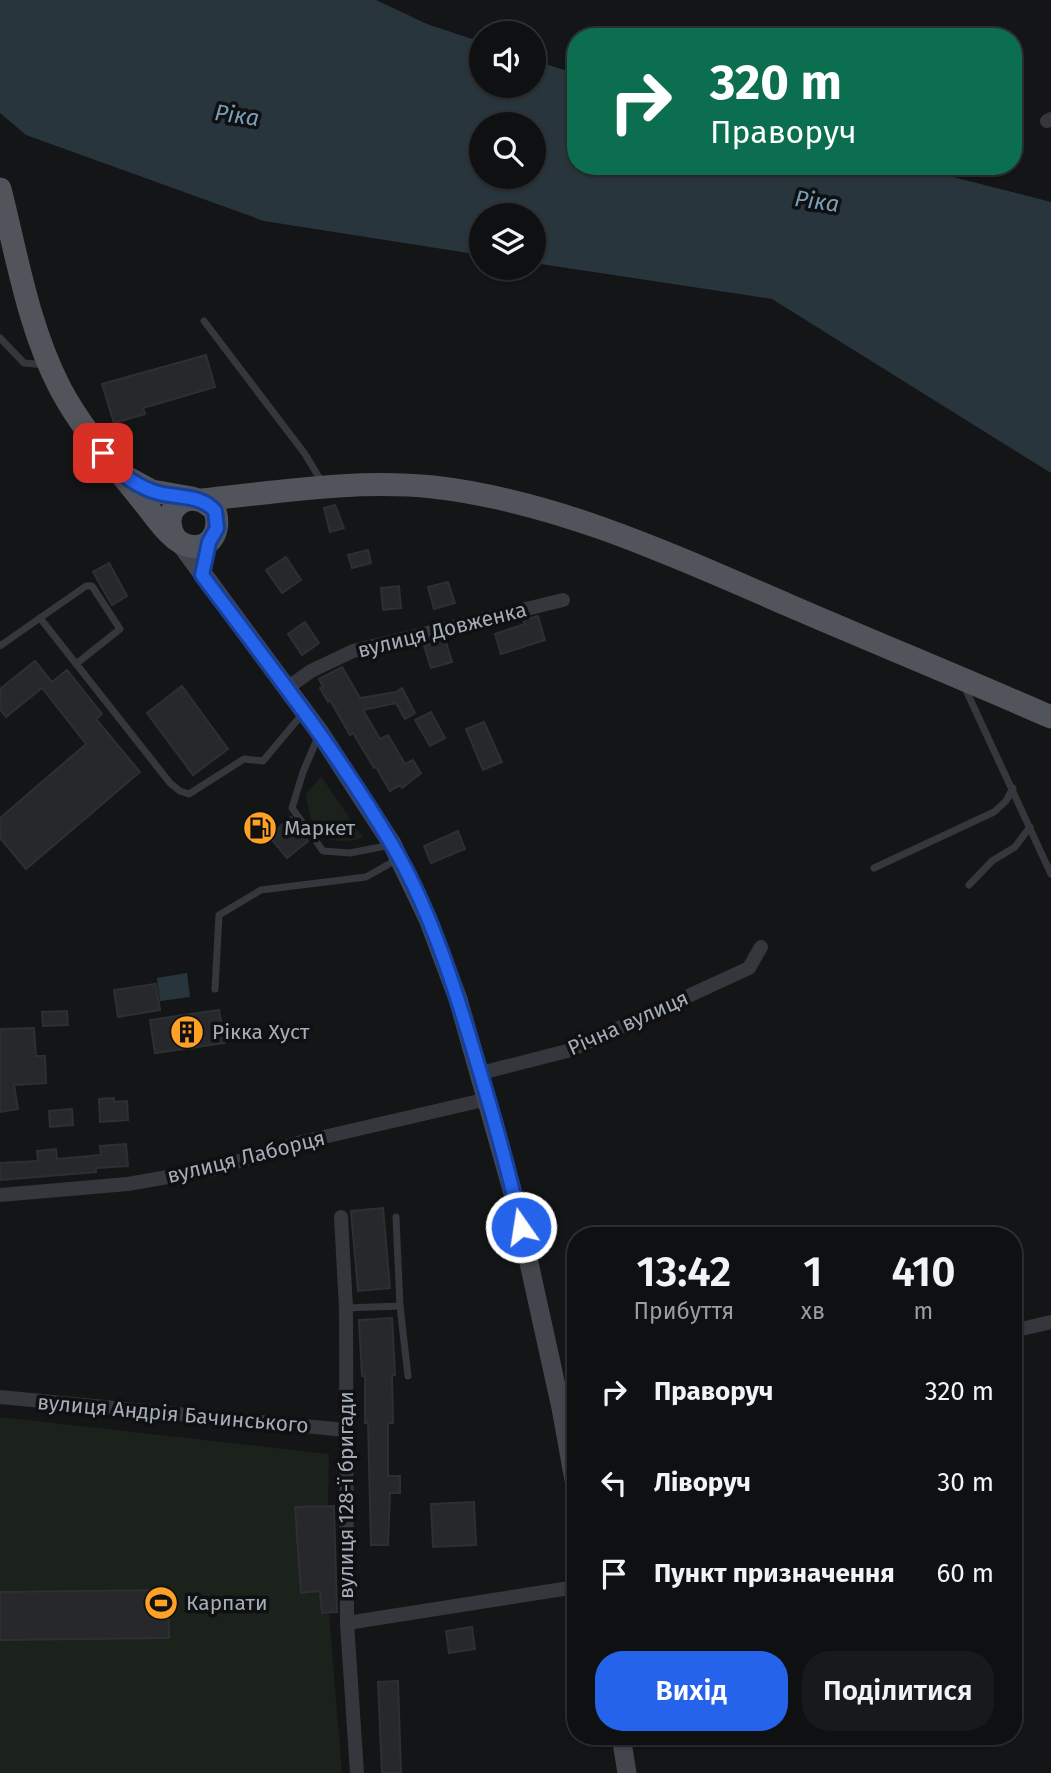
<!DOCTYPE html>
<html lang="uk">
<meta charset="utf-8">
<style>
:root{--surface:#0f1011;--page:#18191a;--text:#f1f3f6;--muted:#9b9d9f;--line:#2f3031;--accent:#2563eb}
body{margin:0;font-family:"Fira Sans",sans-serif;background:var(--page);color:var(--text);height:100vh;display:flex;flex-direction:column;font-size:26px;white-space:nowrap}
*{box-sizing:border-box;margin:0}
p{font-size:23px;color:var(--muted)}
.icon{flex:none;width:38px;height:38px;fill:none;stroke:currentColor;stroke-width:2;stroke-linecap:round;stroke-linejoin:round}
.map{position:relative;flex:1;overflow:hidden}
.sheet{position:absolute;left:567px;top:1227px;width:455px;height:518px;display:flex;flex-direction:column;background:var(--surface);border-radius:28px;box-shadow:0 2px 5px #0004,0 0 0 2px var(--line)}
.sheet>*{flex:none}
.hud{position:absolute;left:567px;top:28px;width:455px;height:147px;border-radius:28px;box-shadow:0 2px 5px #0004,0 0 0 2px var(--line);background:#0b6e4f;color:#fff;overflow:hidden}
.tools{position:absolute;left:469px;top:21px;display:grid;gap:14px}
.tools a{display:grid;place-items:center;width:77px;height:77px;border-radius:50%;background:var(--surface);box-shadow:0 2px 5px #0004,0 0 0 2px var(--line);font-size:35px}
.pin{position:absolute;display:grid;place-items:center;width:60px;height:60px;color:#fff;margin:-30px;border-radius:14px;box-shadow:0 4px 10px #0006}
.me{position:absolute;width:77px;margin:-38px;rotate:347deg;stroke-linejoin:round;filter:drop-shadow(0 0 5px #0008)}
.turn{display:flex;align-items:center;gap:24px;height:147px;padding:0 28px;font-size:32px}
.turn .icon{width:91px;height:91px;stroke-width:2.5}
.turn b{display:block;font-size:49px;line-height:60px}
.eta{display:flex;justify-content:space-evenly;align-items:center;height:119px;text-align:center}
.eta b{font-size:42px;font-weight:600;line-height:49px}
.button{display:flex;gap:14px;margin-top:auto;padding:14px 28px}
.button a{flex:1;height:80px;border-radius:28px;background:var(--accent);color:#fff;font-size:28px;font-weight:600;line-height:80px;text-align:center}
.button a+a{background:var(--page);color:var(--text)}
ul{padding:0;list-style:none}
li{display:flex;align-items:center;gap:21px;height:91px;padding:0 28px}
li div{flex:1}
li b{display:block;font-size:26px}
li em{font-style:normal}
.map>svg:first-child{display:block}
.green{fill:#1a221b}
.water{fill:#29353c;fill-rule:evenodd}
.building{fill:#27282b;stroke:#2e2f33;stroke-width:2}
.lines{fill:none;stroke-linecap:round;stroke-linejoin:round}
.service{stroke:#35373c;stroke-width:7}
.minor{stroke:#35373c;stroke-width:14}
.secondary{stroke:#43464c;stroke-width:19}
.primary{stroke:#51545b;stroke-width:23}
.route-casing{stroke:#184099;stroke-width:18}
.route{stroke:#2563eb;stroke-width:12}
.labels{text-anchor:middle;stroke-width:7;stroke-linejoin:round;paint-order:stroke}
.street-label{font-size:21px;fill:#a5adb8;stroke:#0f1012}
.poi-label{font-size:21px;fill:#a5adb8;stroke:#0f1012;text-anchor:start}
.water-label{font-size:23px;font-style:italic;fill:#789fb7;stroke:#0f1012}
</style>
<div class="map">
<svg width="1051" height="1773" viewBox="0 0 1051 1773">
<rect width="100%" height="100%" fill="#141517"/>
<g class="green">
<path d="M321 776 363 838C324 848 310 832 306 794Z"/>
<path d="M0 1417 329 1454 328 1506 295 1508 301 1592 320 1591 322 1613H329L342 1773H0Z"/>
</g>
<g class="water">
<path d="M0 0H376L427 24 481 42V86H534V60L576 74V166H910L1051 202V473L772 299 534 263V215H481V255L264 221 26 135 0 113ZM481 124H534V177H481Z"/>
<path d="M187 973 190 997 160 1001 157 978Z"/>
</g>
<g class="building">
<path d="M206 355 215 387 143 408 145 414 114 423 102 384Z"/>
<path d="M335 505 344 528 330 532 324 508Z"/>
<path d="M368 550 371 563 352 568 348 555Z"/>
<path d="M286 557 301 580 282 593 266 570Z"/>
<path d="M109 563 127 596 112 605 93 572Z"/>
<path d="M448 582 455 603 434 609 428 587Z"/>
<path d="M399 586 401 608 383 610 381 588Z"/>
<path d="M538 616 545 640 501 654 495 634 525 624 523 620Z"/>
<path d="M305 622 319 643 302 655 288 634Z"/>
<path d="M445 639 452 662 431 668 424 646Z"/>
<path d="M35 661 52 682 67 670 102 714 96 719 140 772 26 869 0 838V818L86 744 42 688 6 717 0 709V689Z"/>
<path d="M342 667 360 698 396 692 402 688 415 713 405 719 396 703 363 710 380 739 388 735 405 764 413 760 421 773 402 788 400 785 390 791 376 767 374 768 353 733 350 735 330 700 328 702 320 688 323 687 319 679Z"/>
<path d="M182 686 228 749 193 775 147 713Z"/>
<path d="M431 712 445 738 430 746 415 720Z"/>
<path d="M484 722 502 762 483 770 466 729Z"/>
<path d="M261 813 275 831 291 817 308 841 287 858 269 836 259 843 245 825Z"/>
<path d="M458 831 465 849 431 863 424 846Z"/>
<path d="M156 984 160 1010 118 1017 114 990Z"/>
<path d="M219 1010 225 1043 155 1053 150 1020Z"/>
<path d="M67 1011 68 1025 43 1026 42 1012Z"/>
<path d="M34 1028 36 1056H45L46 1083 14 1085 18 1109 0 1112V1029Z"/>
<path d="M114 1098V1102L127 1101 128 1120 100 1122 99 1099Z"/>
<path d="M72 1109 73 1125 50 1127 49 1111Z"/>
<path d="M126 1144 128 1166 96 1168V1172L0 1180V1163L38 1161 37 1151 56 1149 57 1159 101 1155 100 1146Z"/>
<path d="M383 1208 390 1288 358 1291 351 1211Z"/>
<path d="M392 1318 395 1375H392L393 1423H388V1476H400V1493H390L388 1545H371L368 1423H365V1376H362L359 1320Z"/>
<path d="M474 1502 476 1545 433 1547 431 1504Z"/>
<path d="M334 1506 337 1612 322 1613 320 1591 301 1593 295 1507Z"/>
<path d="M168 1590 169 1638 0 1640V1592Z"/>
<path d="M472 1627 475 1649 449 1653 446 1631Z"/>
<path d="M398 1681 401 1773H382L378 1682Z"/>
</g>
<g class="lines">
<g class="service">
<path d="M204 321 305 454 323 484"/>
<path d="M0 338 24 363 45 365"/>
<path d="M40 618 86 586H92L120 629 76 664"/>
<path d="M0 646 40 618 170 783 180 791 189 794 244 759 263 761 304 712"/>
<path d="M965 688 1051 874"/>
<path d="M318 737 303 772 292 808 323 851 350 853 391 845"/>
<path d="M874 868 994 812 1006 801 1013 788"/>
<path d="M969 885 992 861 1015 847 1030 827"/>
<path d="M215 989 219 915 261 890 366 877 398 859"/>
<path d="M396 1217 400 1306 408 1376"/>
<path d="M346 1308 400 1306"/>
</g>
<g class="minor">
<path d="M1047 121 1051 119"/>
<path d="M287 688 311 671 353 651 563 600"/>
<path d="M481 1073 571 1050 749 968 761 947"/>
<path d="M0 1195 128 1184 213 1169 302 1142 488 1099"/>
<path d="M341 1217 346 1308 347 1623 357 1773"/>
<path d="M1013 1331 1051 1322"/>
<path d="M0 1397 346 1430"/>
<path d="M347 1623 576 1587"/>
</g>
<g class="secondary">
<path d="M180 543 320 733 392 844 428 919 458 999 516 1204 561 1408 576 1491"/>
<path d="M621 1736 627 1773"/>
</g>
<g class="primary">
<path d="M0 189C17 256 28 326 60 388 81 428 113 464 141 499 153 513 172 544 190 546 212 550 221 529 215 511 192 484 157 508 175 538"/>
<path d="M128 478 152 491 192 498"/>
<path d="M202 500C278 492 356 479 433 487 557 501 675 556 788 605 876 643 964 679 1051 717"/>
</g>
</g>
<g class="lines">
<g class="route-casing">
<path id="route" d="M103 453C118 471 129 482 152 491 173 499 200 493 215 511L217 528 209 542 202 575C267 662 335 748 391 843 428 905 452 979 473 1049 491 1108 508 1167 521 1227"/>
</g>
<use href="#route" class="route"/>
</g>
<defs>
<g id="fuel-disc" transform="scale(1.75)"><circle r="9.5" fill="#ffa124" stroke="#0f1012"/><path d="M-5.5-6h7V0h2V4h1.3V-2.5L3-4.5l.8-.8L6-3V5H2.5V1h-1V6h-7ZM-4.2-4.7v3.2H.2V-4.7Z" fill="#111"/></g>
<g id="building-disc" transform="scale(1.75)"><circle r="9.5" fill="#ffa124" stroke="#0f1012"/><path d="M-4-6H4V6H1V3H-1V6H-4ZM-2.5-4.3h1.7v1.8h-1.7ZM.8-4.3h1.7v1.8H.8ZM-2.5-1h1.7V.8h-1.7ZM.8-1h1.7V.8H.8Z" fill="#111"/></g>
<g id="stadium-disc" transform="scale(1.75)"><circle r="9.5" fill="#ffa124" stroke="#0f1012"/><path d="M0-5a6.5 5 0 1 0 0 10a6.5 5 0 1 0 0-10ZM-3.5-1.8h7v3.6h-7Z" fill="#111"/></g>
</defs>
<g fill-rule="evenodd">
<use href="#fuel-disc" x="260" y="828"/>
<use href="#building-disc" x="187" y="1032"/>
<use href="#stadium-disc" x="161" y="1603"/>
</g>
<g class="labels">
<g class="street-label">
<text transform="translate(442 630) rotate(-14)" y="7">вулиця Довженка</text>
<text transform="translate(628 1023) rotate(-24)" y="7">Річна вулиця</text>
<text transform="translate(246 1157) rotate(-14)" y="7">вулиця Лаборця</text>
<text transform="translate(173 1414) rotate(5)" y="7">вулиця Андрія Бачинського</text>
<text transform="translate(346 1495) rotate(-90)" y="7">вулиця 128-ї бригади</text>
</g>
<g class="poi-label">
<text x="284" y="835">Маркет</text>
<text x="212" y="1039">Рікка Хуст</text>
<text x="186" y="1610">Карпати</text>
</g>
<g class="water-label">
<text transform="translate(237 115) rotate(8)" y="8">Ріка</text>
<text transform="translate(817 201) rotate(8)" y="8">Ріка</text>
</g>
</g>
</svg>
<div class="tools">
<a><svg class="icon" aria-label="sound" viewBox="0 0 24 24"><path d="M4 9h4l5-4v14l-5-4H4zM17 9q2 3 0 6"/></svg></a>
<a><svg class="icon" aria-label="search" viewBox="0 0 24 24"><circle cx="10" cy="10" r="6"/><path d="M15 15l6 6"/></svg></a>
<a><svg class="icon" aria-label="layers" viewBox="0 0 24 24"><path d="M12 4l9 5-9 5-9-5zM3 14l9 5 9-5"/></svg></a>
</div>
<div class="pin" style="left:103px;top:453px;background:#d93025"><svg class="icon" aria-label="arrive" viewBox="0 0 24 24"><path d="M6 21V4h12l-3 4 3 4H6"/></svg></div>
<svg class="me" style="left:521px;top:1227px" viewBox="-20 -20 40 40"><circle r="17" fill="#2563eb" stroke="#fff" stroke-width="3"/><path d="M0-11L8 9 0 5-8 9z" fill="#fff"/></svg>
<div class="hud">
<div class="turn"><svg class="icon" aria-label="right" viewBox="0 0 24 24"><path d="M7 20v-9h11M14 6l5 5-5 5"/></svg><div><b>320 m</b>Праворуч</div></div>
</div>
<section class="sheet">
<div class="eta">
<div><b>13:42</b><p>Прибуття</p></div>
<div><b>1</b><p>хв</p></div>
<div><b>410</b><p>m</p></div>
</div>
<ul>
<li><svg class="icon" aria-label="right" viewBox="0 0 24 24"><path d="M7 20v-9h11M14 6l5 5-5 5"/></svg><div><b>Праворуч</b></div><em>320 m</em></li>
<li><svg class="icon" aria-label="left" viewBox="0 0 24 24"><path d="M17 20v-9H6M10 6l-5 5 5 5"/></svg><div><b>Ліворуч</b></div><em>30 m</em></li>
<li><svg class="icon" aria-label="arrive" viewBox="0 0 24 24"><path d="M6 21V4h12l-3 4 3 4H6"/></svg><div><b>Пункт призначення</b></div><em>60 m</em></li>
</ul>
<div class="button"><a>Вихід</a><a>Поділитися</a></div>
</section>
</div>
